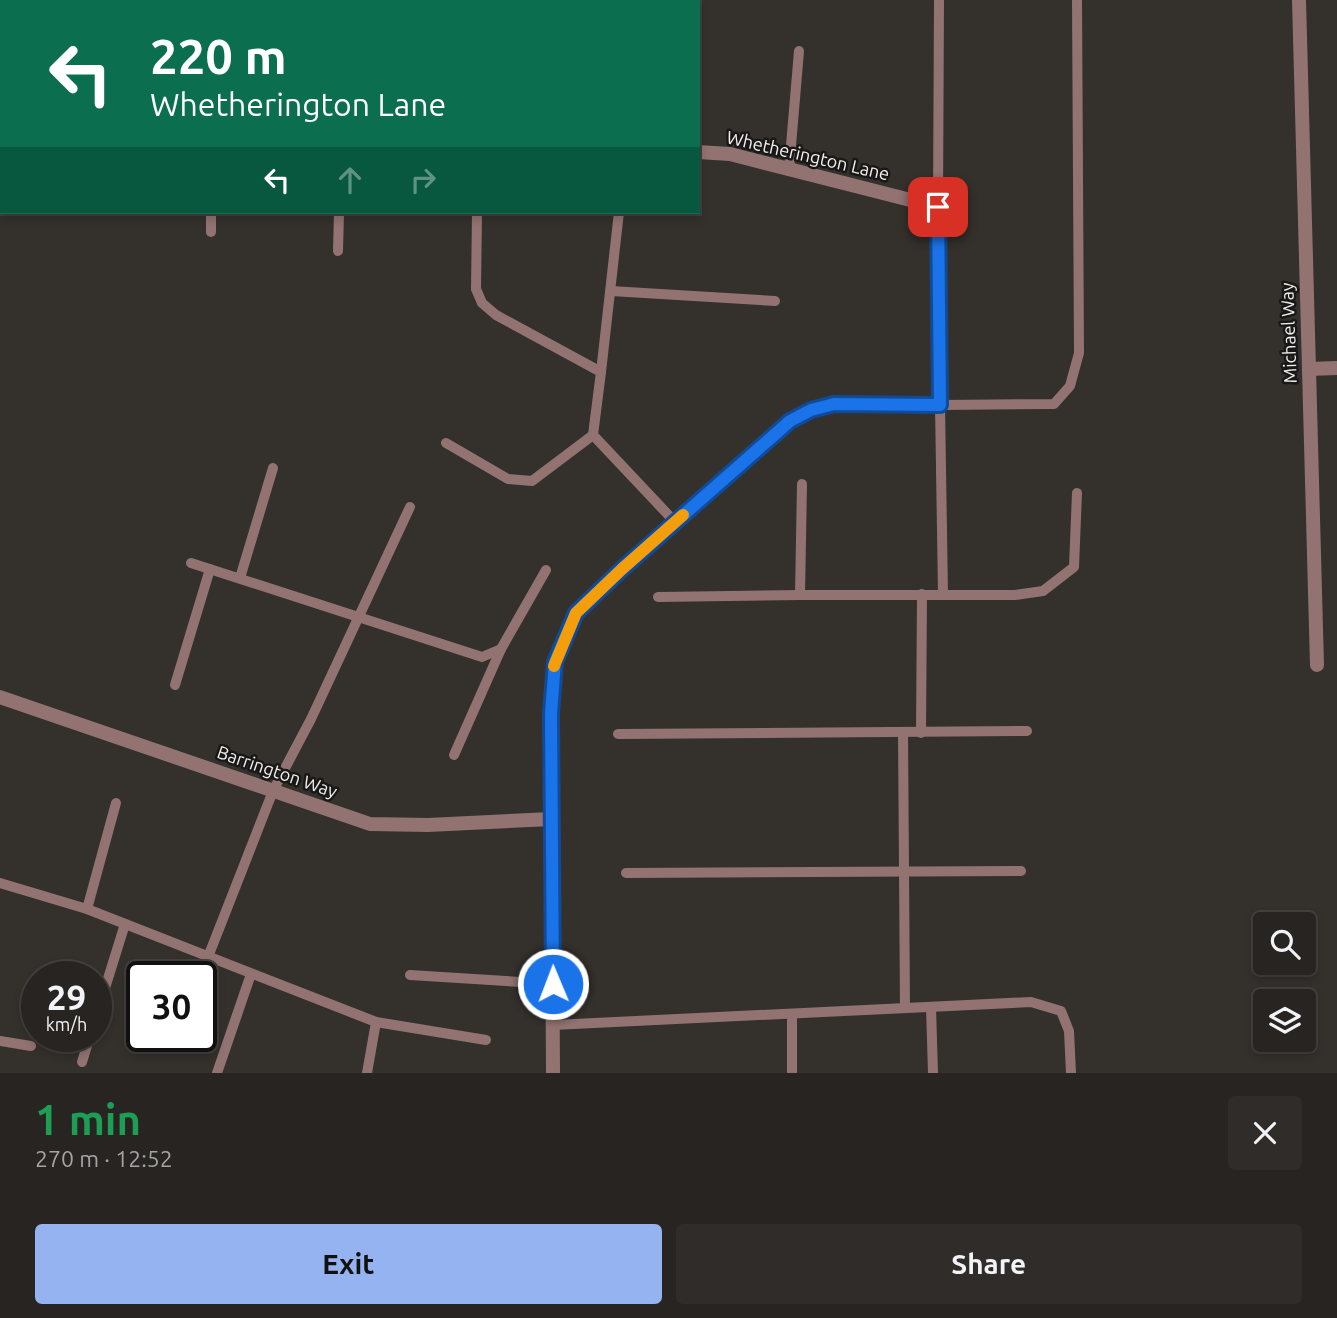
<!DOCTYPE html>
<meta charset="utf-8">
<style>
:root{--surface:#272421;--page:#2f2c2a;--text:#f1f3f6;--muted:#a4a4a5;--line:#43413f;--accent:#95b2f1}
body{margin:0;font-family:Ubuntu,sans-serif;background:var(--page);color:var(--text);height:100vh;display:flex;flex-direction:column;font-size:26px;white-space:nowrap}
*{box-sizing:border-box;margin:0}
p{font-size:23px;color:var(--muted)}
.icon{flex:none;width:38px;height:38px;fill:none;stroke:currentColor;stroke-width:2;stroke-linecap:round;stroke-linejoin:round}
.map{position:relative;height:1073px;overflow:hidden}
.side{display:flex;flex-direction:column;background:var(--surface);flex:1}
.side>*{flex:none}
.hud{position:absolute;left:0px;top:0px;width:700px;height:214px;box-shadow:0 4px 10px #0003,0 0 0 2px var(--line);background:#0b6e4f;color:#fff;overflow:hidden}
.tools{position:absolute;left:1253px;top:912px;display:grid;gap:14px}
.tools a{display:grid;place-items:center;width:63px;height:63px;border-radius:7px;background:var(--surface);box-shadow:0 4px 10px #0003,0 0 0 2px var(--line);font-size:35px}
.speed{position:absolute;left:21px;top:961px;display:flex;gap:14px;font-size:35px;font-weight:700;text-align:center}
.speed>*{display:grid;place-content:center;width:91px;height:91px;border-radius:50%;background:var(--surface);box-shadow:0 4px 10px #0003,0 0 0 2px var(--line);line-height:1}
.speed small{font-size:18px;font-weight:400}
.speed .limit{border:4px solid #111;border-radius:10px;background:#fff;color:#111}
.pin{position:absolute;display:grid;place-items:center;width:60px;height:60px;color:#fff;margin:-30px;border-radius:14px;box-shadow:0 4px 10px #0006}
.me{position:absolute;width:77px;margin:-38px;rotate:359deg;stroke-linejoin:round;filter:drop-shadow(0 0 5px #0008)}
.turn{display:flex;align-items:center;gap:24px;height:147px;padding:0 35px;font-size:32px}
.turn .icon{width:91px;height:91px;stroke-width:2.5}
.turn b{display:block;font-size:49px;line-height:60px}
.lanes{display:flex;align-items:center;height:66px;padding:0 35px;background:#0003;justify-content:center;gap:35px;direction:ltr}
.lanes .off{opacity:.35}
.round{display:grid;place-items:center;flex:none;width:74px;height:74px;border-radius:7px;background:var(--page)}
.head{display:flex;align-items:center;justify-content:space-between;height:119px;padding:0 35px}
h1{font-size:42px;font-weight:700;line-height:52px;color:#1e9e55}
.action{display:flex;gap:14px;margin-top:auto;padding:14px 35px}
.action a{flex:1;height:80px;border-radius:7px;background:var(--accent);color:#111;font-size:28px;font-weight:700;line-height:80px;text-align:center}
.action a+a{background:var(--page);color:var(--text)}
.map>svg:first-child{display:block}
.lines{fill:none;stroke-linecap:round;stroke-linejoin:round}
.lane{stroke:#927371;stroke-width:10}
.street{stroke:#927371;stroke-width:14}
.route-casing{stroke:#114b97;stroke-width:18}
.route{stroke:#1a73e8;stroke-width:12}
.slow{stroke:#f59e0b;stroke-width:12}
.labels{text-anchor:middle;stroke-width:5;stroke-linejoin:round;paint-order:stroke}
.street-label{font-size:18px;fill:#f1efec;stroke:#1a1817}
</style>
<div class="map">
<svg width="1337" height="1073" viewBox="0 0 1337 1073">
<rect width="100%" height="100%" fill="#34302c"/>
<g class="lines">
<g class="lane">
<path d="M789 169 799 51"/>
<path d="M938 207 939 0"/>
<path d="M211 212V232"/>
<path d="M477 212 476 289 482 303 496 315 601 372 593 435 675 522"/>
<path d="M338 251 339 212"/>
<path d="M611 291 775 301"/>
<path d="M601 372 619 212"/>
<path d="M446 443 508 479 532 481 593 435"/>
<path d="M191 563 482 657 501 649 546 570"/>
<path d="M240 578 273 468"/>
<path d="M943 594 940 405 1054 404 1070 386 1079 353 1077 0"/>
<path d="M800 595 802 484"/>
<path d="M658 597 800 595H1015L1043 591 1074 567 1077 493"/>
<path d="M175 685 210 569"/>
<path d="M903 732 905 1008"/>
<path d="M921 733 922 594"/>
<path d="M618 734 1027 731"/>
<path d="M454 755 501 649"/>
<path d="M626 873 1021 871"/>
<path d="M0 883 87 909 376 1022 367 1073"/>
<path d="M87 909 116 803"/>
<path d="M208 957 273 791 311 719 410 507"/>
<path d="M410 975 553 984"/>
<path d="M931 1007 933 1073"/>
<path d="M792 1014V1073"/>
<path d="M96 1017 125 924"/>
<path d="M376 1022 486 1040"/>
<path d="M553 1025 1031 1002 1061 1011 1069 1031 1071 1073"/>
<path d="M0 1041 31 1046"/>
<path d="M82 1062 90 1036"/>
<path d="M217 1073 251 974"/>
</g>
<g class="street">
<path d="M1299 0 1317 665"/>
<path d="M1309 369 1337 368"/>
<path d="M0 697 370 824 428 825 551 819"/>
<path d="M553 1073 551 713 555 662 576 613 622 569 790 421 811 410 833 404 940 405 938 207 730 154 698 152"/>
</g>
</g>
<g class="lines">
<g class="route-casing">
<path id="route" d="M553 984 551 713 555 662 576 613 622 569 790 421 811 410 834 404 940 405 938 207"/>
</g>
<use href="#route" class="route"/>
<path class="slow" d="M554 666 576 613 622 569 683 515"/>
</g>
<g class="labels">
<g class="street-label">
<text transform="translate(808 156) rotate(13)" y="6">Whetherington Lane</text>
<text transform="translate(1289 333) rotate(-92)" y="6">Michael Way</text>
<text transform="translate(277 772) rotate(19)" y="6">Barrington Way</text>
</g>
</g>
</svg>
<div class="tools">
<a><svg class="icon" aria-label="search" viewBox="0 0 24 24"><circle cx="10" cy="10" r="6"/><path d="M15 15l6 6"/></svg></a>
<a><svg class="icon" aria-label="layers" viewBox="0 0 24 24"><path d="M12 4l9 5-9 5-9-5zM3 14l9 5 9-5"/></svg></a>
</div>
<div class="speed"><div>29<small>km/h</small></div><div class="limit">30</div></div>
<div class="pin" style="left:938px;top:207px;background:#d93025"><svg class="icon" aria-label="arrive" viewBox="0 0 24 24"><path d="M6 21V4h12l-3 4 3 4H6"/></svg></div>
<svg class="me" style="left:553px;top:984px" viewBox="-20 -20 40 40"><circle r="17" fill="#1a73e8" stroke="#fff" stroke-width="3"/><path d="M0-11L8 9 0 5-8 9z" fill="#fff"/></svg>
<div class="hud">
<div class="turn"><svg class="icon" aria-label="left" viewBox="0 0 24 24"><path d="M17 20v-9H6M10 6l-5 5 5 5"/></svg><div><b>220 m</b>Whetherington Lane</div></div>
<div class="lanes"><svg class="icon" aria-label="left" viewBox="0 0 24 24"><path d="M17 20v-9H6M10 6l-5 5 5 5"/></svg><svg class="icon off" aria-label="ahead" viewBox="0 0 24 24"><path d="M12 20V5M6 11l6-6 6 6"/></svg><svg class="icon off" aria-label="right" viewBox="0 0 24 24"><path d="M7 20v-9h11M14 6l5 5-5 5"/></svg></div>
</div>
</div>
<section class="side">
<div class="head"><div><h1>1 min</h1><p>270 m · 12:52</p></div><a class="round"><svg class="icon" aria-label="close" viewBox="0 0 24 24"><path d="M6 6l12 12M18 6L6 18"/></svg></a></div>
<div class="action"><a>Exit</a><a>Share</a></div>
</section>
